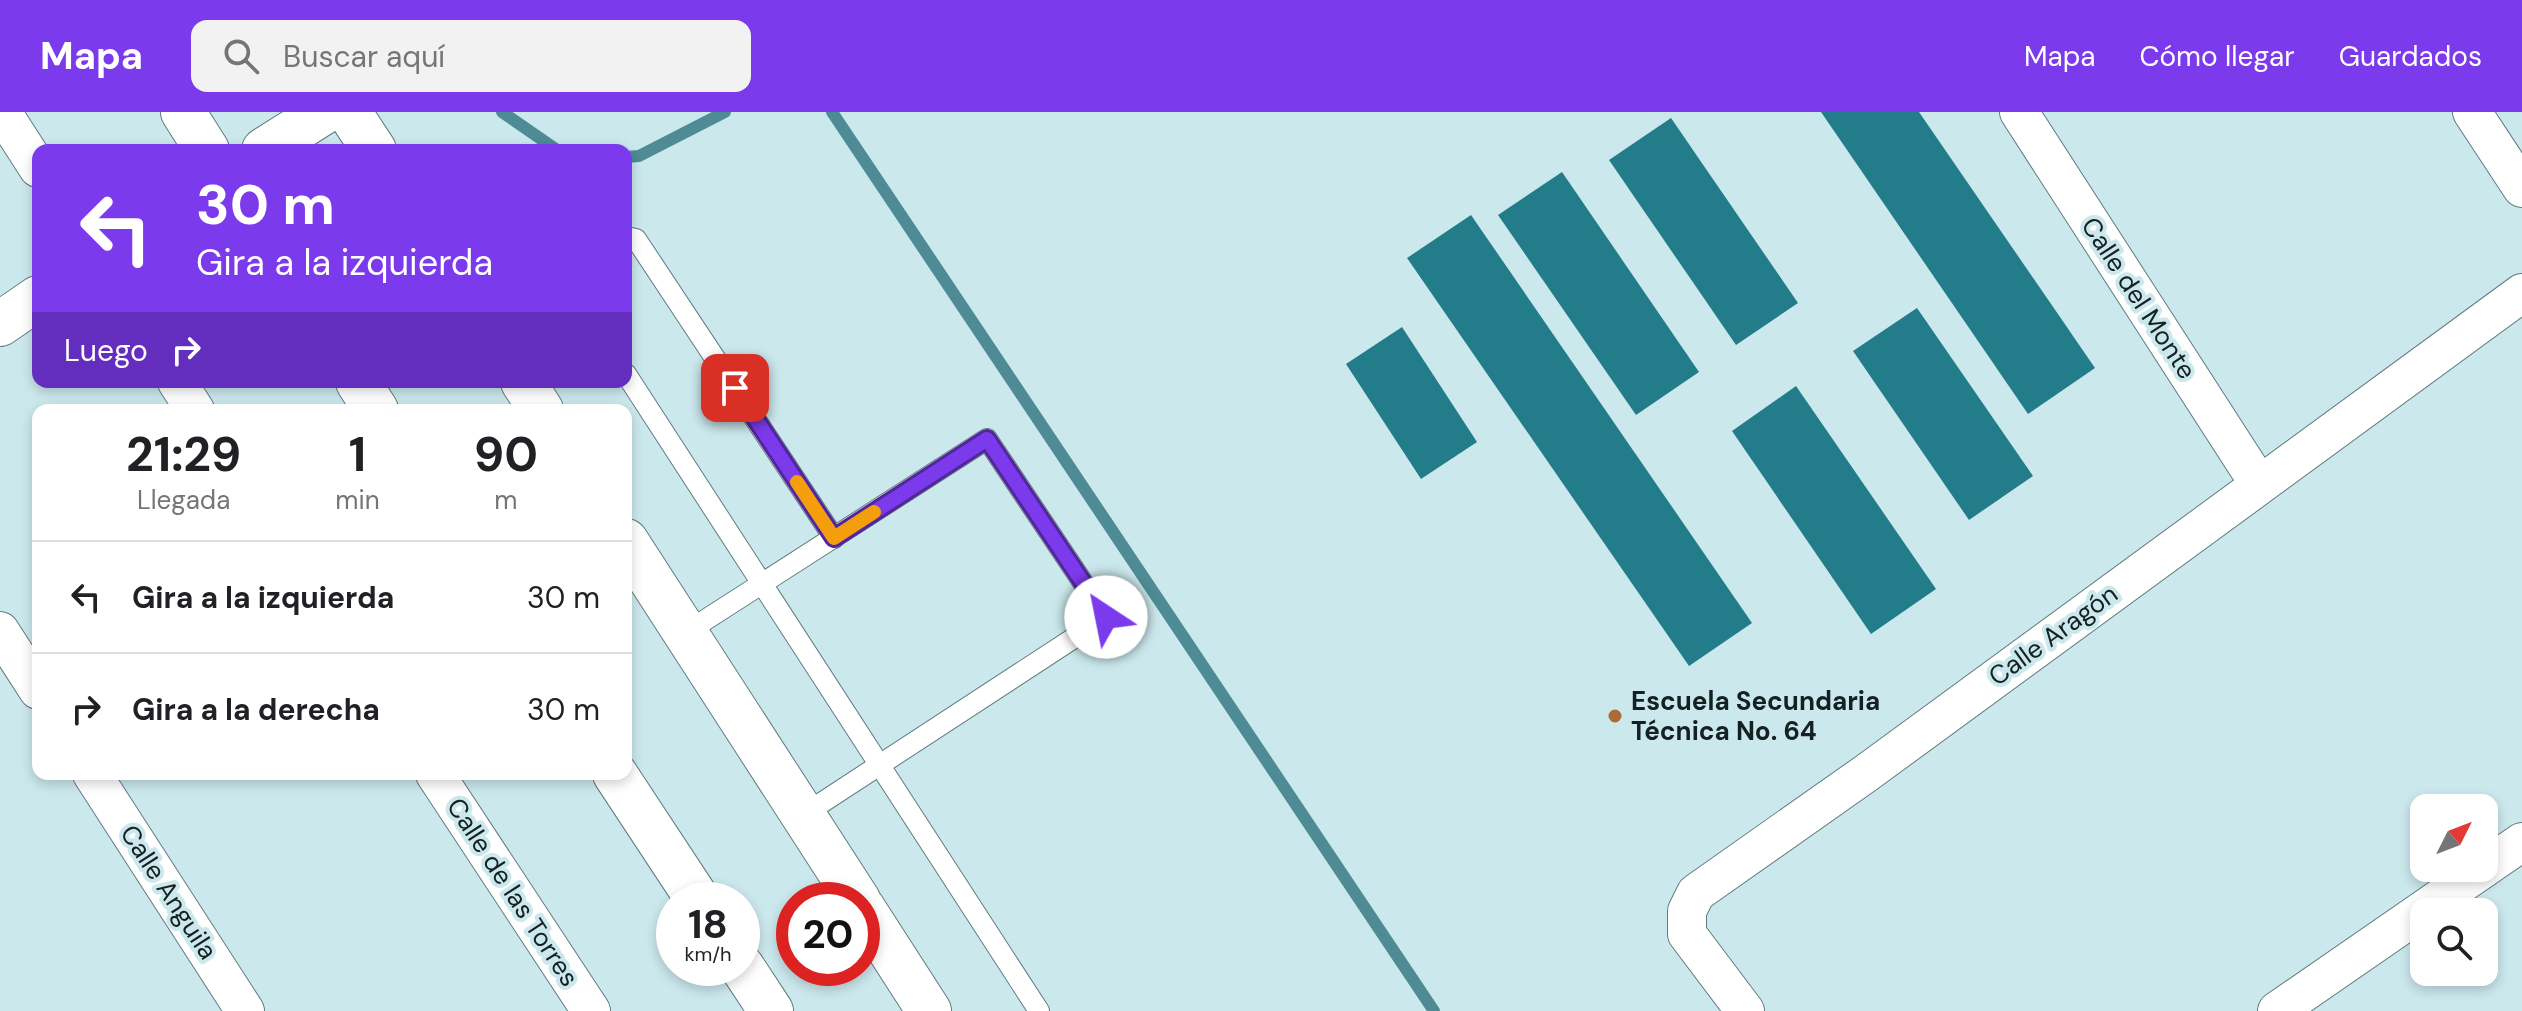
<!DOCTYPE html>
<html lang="es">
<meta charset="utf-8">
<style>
:root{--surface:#fff;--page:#f2f2f2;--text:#202124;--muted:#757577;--line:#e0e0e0;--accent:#7c3aed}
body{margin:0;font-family:"DM Sans",sans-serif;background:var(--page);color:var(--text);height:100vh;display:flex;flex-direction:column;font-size:30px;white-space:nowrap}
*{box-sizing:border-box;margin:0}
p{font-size:26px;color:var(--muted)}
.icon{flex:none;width:44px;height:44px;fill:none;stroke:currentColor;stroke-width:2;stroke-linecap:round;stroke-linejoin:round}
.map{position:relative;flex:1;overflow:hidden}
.side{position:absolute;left:32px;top:292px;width:600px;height:376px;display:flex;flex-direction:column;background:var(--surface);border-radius:16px;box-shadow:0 4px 12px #0003}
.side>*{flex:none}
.guide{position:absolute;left:32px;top:32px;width:600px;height:244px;border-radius:16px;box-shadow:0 4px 12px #0003;background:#7c3aed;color:#fff;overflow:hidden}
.needle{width:52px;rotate:48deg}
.buttons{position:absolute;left:2410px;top:682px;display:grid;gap:16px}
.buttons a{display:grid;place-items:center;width:88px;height:88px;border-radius:16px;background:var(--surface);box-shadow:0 4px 12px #0003;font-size:40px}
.speed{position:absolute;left:656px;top:770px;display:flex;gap:16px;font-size:40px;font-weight:700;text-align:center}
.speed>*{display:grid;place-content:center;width:104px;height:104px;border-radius:50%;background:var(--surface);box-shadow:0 4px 12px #0003;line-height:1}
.speed small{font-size:20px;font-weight:400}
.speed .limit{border:12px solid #d22;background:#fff;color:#111}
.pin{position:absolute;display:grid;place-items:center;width:68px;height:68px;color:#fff;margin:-34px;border-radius:16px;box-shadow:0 4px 12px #0006}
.me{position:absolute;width:88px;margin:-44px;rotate:326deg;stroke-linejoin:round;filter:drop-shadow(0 0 6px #0008)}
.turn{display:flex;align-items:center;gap:28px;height:168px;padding:0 32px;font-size:36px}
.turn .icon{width:104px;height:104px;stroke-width:2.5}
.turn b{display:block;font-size:56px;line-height:68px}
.then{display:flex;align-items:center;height:76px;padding:0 32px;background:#0003;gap:16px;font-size:30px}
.eta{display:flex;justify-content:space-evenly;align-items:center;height:136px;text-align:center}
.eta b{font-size:48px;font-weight:700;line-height:56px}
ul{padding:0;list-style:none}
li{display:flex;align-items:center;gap:24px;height:112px;padding:0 32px;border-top:2px solid var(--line)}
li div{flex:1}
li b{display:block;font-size:30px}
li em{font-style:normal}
header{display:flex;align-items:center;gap:48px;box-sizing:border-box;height:112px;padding:0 40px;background:var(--accent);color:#fff}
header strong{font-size:38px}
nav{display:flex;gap:44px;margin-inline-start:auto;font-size:28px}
.search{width:560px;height:72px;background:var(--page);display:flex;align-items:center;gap:20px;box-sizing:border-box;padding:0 28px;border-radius:16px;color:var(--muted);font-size:30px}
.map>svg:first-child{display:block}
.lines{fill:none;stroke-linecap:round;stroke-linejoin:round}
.stream{stroke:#4e8b95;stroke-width:12}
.building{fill:#237c89}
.lane-casing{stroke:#617b80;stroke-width:22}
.street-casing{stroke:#617b80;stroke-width:40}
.secondary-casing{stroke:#617b80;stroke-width:46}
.lane{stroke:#fff;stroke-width:20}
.street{stroke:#fff;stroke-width:38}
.secondary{stroke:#fff;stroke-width:44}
.route-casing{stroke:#51269a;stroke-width:20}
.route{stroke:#7c3aed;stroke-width:14}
.slow{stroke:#f59e0b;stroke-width:14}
.poi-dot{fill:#ab6b34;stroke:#cbe8ed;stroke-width:3}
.labels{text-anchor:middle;stroke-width:8;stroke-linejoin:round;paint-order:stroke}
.street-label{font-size:26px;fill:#152022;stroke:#cbe8ed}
.poi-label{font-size:26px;font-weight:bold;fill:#152022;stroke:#cbe8ed;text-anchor:start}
</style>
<header>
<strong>Mapa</strong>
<div class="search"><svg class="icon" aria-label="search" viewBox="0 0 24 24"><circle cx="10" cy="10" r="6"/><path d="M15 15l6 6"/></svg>Buscar aquí</div>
<nav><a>Mapa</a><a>Cómo llegar</a><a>Guardados</a></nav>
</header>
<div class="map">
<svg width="2522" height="899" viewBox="0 0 2522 899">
<rect width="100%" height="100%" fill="#cbe8ed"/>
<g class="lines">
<g class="stream">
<path d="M502 0 557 38"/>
<path d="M832 0 1434 899"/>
<path d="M626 45 639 44 725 0"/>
</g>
</g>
<g class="building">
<path d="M1821 0H1919L2095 256 2028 302Z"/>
<path d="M1671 6 1798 191 1736 233 1609 48Z"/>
<path d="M1562 60 1699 260 1636 303 1498 103Z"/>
<path d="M1471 103 1752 511 1689 554 1407 146Z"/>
<path d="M1917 196 2033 364 1969 408 1853 239Z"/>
<path d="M1402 215 1477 330 1421 367 1346 252Z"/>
<path d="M1796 274 1936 477 1871 522 1732 319Z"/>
</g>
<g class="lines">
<g class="lane-casing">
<g id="lane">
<path d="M626 125 636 127 834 426"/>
<path d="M626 262 1039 899"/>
<path d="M685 521 987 327 1106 505 803 703"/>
</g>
</g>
<g class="street-casing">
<g id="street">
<path d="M2 0 38 56"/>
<path d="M2019 0 2259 372"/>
<path d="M2472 0 2522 76"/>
<path d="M177 270 195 298"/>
<path d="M0 519 38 578"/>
<path d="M92 662 245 899"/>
<path d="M435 662 591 899"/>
<path d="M2484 756 2522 730"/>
<path d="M1745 899 1687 822V799L1696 781 1865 662 2522 181"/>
<path d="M2277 899 2484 756"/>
</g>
</g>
<g class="secondary-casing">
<g id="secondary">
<path d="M183 0 207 38"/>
<path d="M349 0 374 38"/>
<path d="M264 38 324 0"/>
<path d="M0 212 38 186"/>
<path d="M358 270 376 298"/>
<path d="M523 270 541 298"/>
<path d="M626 429 858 788"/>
<path d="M615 662 698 788"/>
<path d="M862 795 929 899"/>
<path d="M742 855 771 899"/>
</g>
</g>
<use href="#lane" class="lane"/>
<use href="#street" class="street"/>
<use href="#secondary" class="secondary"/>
</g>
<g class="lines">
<g class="route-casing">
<path id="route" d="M735 276 834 426 987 327 1106 505"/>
</g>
<use href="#route" class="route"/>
<path class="slow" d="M797 370 834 426 874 400"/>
</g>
<circle class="poi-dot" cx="1615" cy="604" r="8"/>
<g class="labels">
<g class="street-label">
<text transform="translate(2139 186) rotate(57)" y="9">Calle del Monte</text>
<text transform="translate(2053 523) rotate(-36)" y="9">Calle Aragón</text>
<text transform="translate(169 780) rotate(57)" y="9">Calle Anguila</text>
<text transform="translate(513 780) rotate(57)" y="9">Calle de las Torres</text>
</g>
<g class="poi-label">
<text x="1631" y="598">Escuela Secundaria<tspan x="1631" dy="30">Técnica No. 64</tspan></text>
</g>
</g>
</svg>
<div class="buttons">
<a><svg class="needle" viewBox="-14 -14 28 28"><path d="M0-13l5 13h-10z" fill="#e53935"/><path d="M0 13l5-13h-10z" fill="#757577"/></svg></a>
<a><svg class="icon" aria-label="search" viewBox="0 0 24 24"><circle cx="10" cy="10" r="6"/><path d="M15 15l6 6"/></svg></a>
</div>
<div class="speed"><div>18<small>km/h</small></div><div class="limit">20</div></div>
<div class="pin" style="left:735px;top:276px;background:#d93025"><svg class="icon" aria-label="arrive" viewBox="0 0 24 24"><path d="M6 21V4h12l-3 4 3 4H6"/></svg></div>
<svg class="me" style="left:1106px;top:505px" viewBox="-20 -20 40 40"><circle r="19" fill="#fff"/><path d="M0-13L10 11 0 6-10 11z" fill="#7c3aed"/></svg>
<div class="guide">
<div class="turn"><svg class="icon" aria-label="left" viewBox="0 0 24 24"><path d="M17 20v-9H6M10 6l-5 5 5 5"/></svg><div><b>30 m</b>Gira a la izquierda</div></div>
<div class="then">Luego<svg class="icon" aria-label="right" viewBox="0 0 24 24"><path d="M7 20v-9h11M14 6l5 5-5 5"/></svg></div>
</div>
<section class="side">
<div class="eta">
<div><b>21:29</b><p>Llegada</p></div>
<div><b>1</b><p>min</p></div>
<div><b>90</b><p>m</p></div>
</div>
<ul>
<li><svg class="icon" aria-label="left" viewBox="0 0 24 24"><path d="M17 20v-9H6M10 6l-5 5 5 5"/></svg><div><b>Gira a la izquierda</b></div><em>30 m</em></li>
<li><svg class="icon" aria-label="right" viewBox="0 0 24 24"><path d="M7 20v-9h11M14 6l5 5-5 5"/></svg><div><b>Gira a la derecha</b></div><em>30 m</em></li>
</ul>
</section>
</div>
